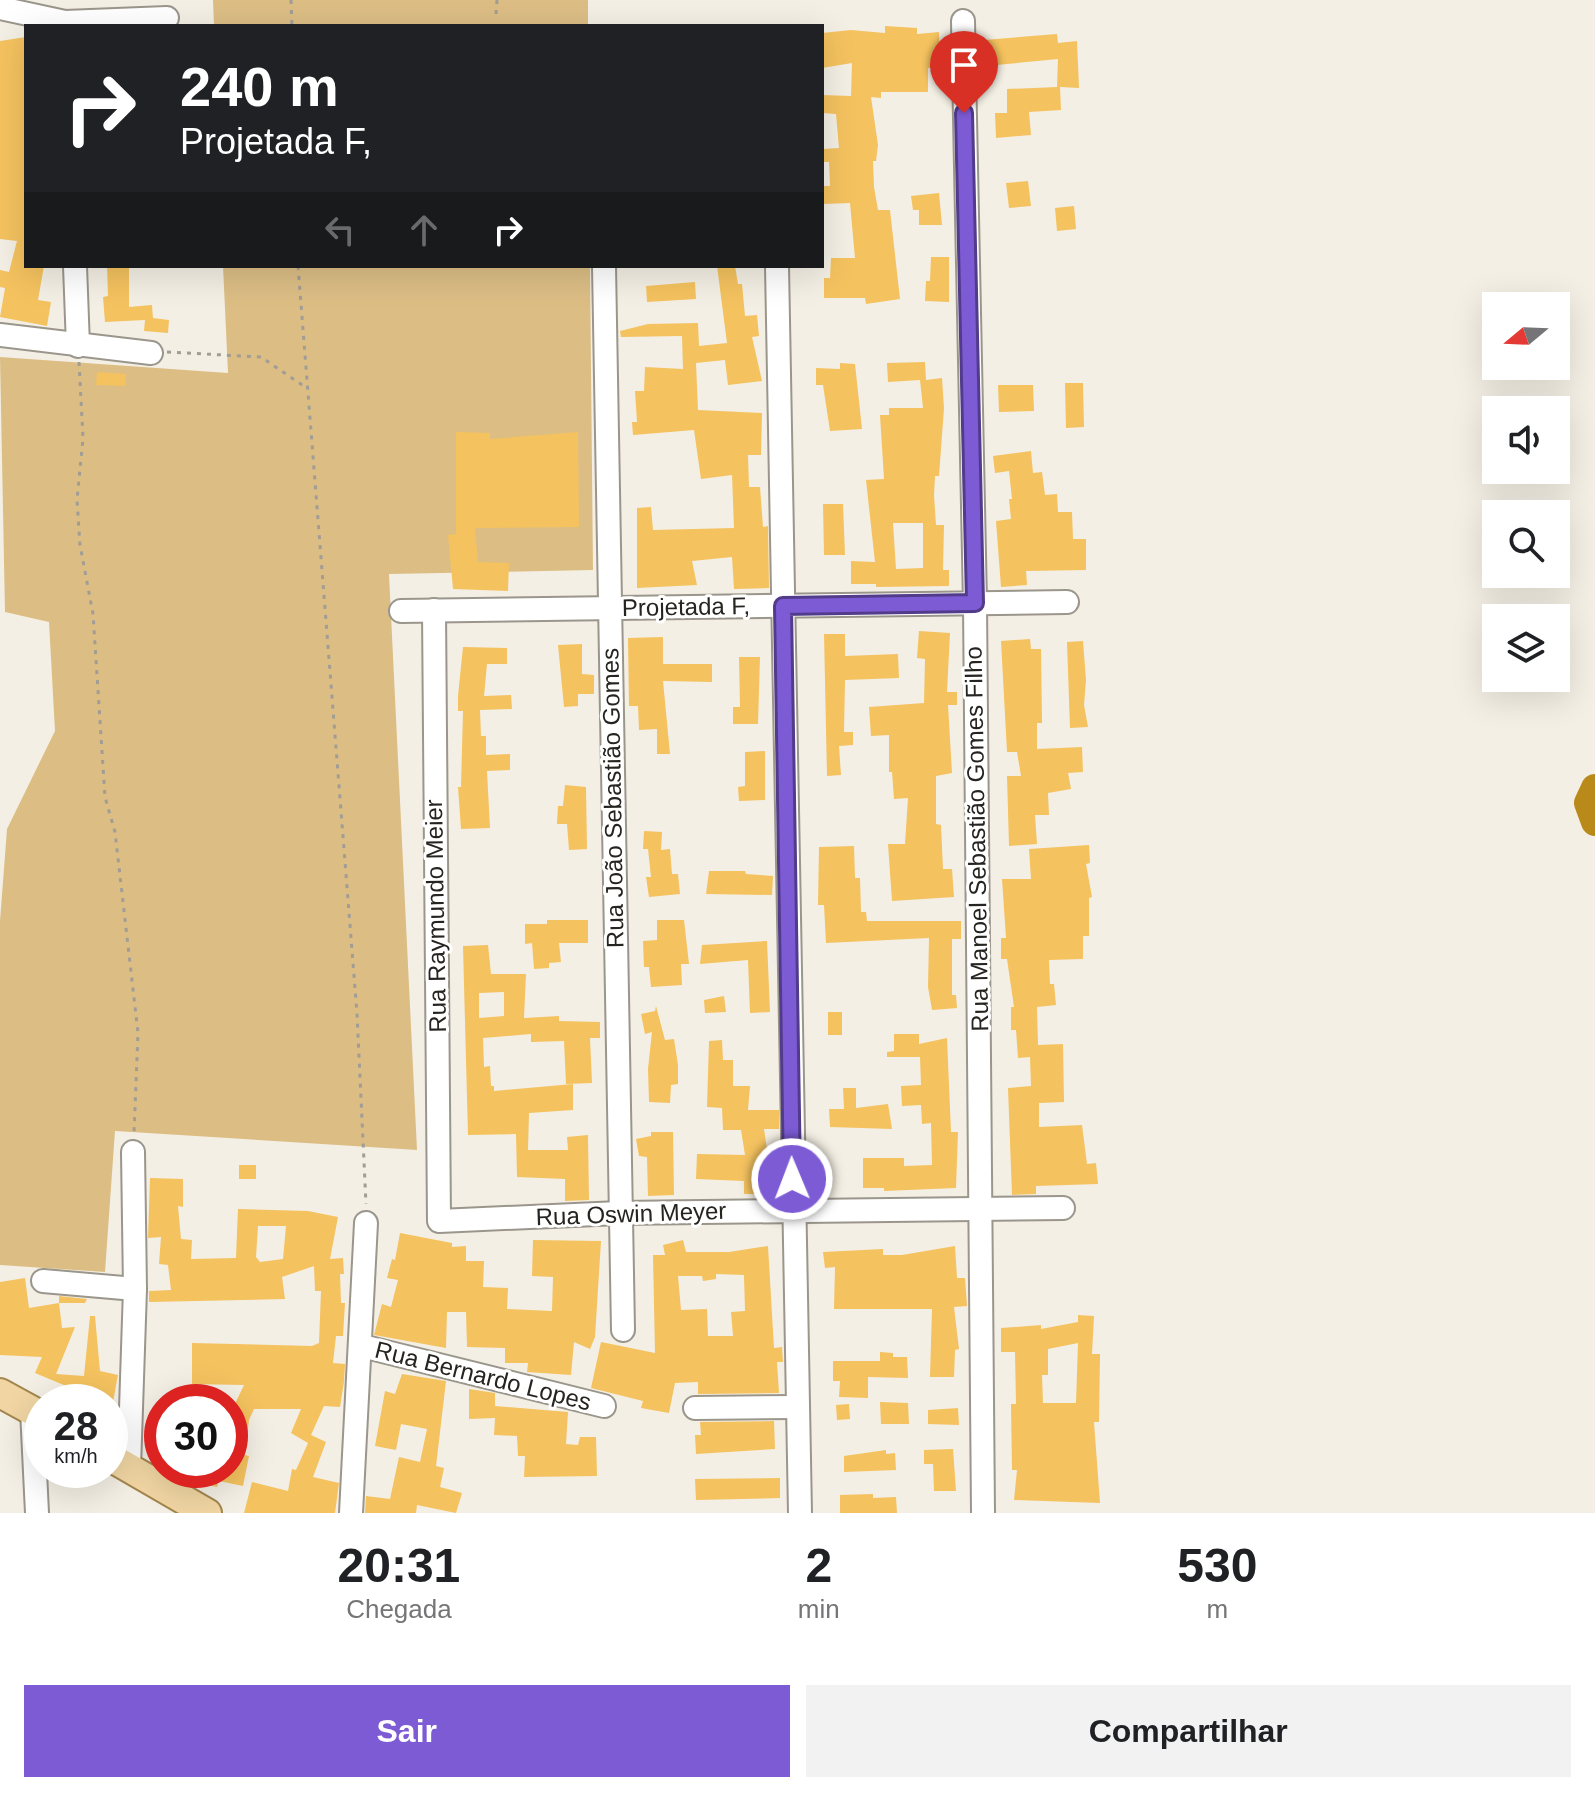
<!DOCTYPE html>
<html lang="pt">
<meta charset="utf-8">
<style>
:root{--surface:#fff;--page:#f2f2f2;--text:#202124;--muted:#757577;--accent:#7d5bd5}
body{margin:0;font-family:Arial,sans-serif;background:var(--page);color:var(--text);height:100vh;display:flex;flex-direction:column;font-size:30px;white-space:nowrap}
*{box-sizing:border-box;margin:0}
p{font-size:26px;color:var(--muted)}
.icon{flex:none;width:44px;height:44px;fill:none;stroke:currentColor;stroke-width:2;stroke-linecap:round;stroke-linejoin:round}
.map{position:relative;height:1513px;overflow:hidden}
.drawer{display:flex;flex-direction:column;background:var(--surface);flex:1}
.drawer>*{flex:none}
.top-card{position:absolute;left:24px;top:24px;width:800px;height:244px;border-radius:0px;box-shadow:0 8px 32px #0002;background:#202124;color:#fff;overflow:hidden}
.needle{width:52px;rotate:251deg}
.fabs{position:absolute;left:1482px;top:292px;display:grid;gap:16px}
.fabs a{display:grid;place-items:center;width:88px;height:88px;border-radius:0px;background:var(--surface);box-shadow:0 8px 32px #0002;font-size:40px}
.speed{position:absolute;left:24px;top:1384px;display:flex;gap:16px;font-size:40px;font-weight:700;text-align:center}
.speed>*{display:grid;place-content:center;width:104px;height:104px;border-radius:50%;background:var(--surface);box-shadow:0 8px 32px #0002;line-height:1}
.speed small{font-size:20px;font-weight:400}
.speed .limit{border:12px solid #d22;background:#fff;color:#111}
.pin{position:absolute;display:grid;place-items:center;width:68px;height:68px;color:#fff;margin:-82px -34px;border-radius:50% 50% 50% 0;rotate:-45deg;box-shadow:0 0 8px #0007}
.pin .icon{rotate:45deg}
.me{position:absolute;width:88px;margin:-44px;rotate:359deg;stroke-linejoin:round;filter:drop-shadow(0 0 6px #0008)}
.turn{display:flex;align-items:center;gap:28px;height:168px;padding:0 24px;font-size:36px}
.turn .icon{width:104px;height:104px;stroke-width:2.5}
.turn b{display:block;font-size:56px;line-height:68px}
.lanes{display:flex;align-items:center;height:76px;padding:0 24px;background:#0003;justify-content:center;gap:40px;direction:ltr}
.lanes .off{opacity:.35}
.eta{display:flex;justify-content:space-evenly;align-items:center;height:136px;text-align:center}
.eta b{font-size:48px;font-weight:700;line-height:56px}
.cta{display:flex;gap:16px;margin-top:auto;padding:16px 24px}
.cta a{flex:1;height:92px;border-radius:0px;background:var(--accent);color:#fff;font-size:32px;font-weight:700;line-height:92px;text-align:center}
.cta a+a{background:var(--page);color:var(--text)}
.map>svg:first-child{display:block}
.green{fill:#dcbe85}
.lines{fill:none;stroke-linecap:round;stroke-linejoin:round}
.river{stroke:#b98a19;stroke-width:28}
.building{fill:#f4c25f;fill-rule:evenodd}
.minor-casing{stroke:#9b968c;stroke-width:26}
.major-casing{stroke:#a3864d;stroke-width:32}
.path{stroke:#a19d95;stroke-width:3;stroke-dasharray:4 6;stroke-linecap:butt}
.minor{stroke:#fff;stroke-width:22}
.major{stroke:#f1d6a3;stroke-width:28}
.route-casing{stroke:#513b8a;stroke-width:20}
.route{stroke:#7d5bd5;stroke-width:14}
.labels{text-anchor:middle;stroke-width:6;stroke-linejoin:round;paint-order:stroke}
.street-label{font-size:24px;fill:#262420;stroke:#fff}
</style>
<div class="map">
<svg width="1595" height="1513" viewBox="0 0 1595 1513">
<rect width="100%" height="100%" fill="#f4efe4"/>
<g class="green">
<path d="M213 0H588V26H214Z"/>
<path d="M223 266H590L593 570 389 574 417 1150 115 1131 105 1272 0 1265V921L7 829 55 731 49 622 5 612 0 357 228 373Z"/>
</g>
<g class="lines">
<path class="river" d="M1595 788 1588 803 1595 822"/>
</g>
<g class="building">
<path d="M885 26 917 28V34L939 32 940 67 928 68V92H881V98L871 97 878 145 876 161H873L874 187 878 210H890L900 299 866 304 865 298H824V278H830L831 258H855L850 203 823 204 822 190V186H830L829 162H823V149L839 148 836 114 822 113V95L851 96 852 63 822 68V33L851 30 885 33Z"/>
<path d="M1057 34 1058 43 1077 41 1079 88 1060 87 1061 110 1029 112 1031 135 996 138 995 113H1007V89L1057 87 1058 59 986 66 984 40Z"/>
<path d="M26 37V266H44L38 300 51 302 47 326 0 317 5 288 0 287V270L9 272 17 241 0 239V41Z"/>
<path d="M1028 181 1031 206 1009 208 1006 183Z"/>
<path d="M939 193 942 225H919V210H913L911 196Z"/>
<path d="M1074 206 1076 229 1057 231 1055 208Z"/>
<path d="M931 257H949V302L925 301 926 281H930Z"/>
<path d="M107 266H129V307L152 305 153 318 169 320 168 333 144 331 145 320 105 322 103 297 108 296Z"/>
<path d="M717 266H735L738 284H742L745 316 757 315 759 336 752 337 762 381 728 385 725 360 696 363 698 410 762 413 761 455H748L749 487H760L763 527 768 526 769 588 734 589 732 557 692 561 697 585 637 588V508L651 507 653 530 734 528 732 475 701 479 694 430 633 435 632 422H637L635 391H644L645 367 683 369 682 336 621 337 620 331 648 324 698 323 699 346 727 343Z"/>
<path d="M695 282 696 299 647 302 646 286Z"/>
<path d="M925 362 926 380 942 378 944 408 939 476H935L934 495 936 525H944L943 570H949V586L876 587V584H851V561L875 562 866 480 884 479 880 415H889V408H923L920 380 888 382 887 363ZM893 523H923V568L896 569Z"/>
<path d="M840 363 855 364 862 429 830 431 823 385H816V368L840 369Z"/>
<path d="M97 372 126 374 125 386 96 385Z"/>
<path d="M1065 383H1083L1084 427 1066 428Z"/>
<path d="M998 385H1033L1034 411 999 412Z"/>
<path d="M456 432 490 433V439L578 432 579 527 475 528 478 562 509 563 508 591 453 589 448 535 456 534Z"/>
<path d="M1031 451 1033 473 1042 472 1045 495 1057 494 1058 512H1072L1073 539H1086V570L1026 571 1027 585 1001 587 996 521 1011 519 1009 499H1012L1009 471 995 473 993 456Z"/>
<path d="M823 504H843L845 555H824Z"/>
<path d="M919 631 950 633 947 692H957V705H948L952 773 936 776V824L941 825 943 869H952L954 897 892 901 888 844H905L908 798 894 799 892 772H889V735L871 736 869 707 924 703 925 659 917 658Z"/>
<path d="M824 634H845V656L898 654 899 678 845 680 844 732H853V745L839 746 841 775 827 776Z"/>
<path d="M663 637V664H712V682L663 681 670 754H657V729L639 730 638 706H629L628 638Z"/>
<path d="M1030 639 1031 649H1041L1042 723H1037V749L1082 747 1083 772 1068 773 1071 789 1048 793 1049 815H1035L1037 844 1009 846 1007 776H1021L1017 752H1007L1001 641Z"/>
<path d="M1083 641 1086 680 1084 705 1088 727 1070 728 1067 642Z"/>
<path d="M582 644V674L594 675V694H578V706L564 707 558 645Z"/>
<path d="M463 647 507 648V664H487L484 696 511 695 512 709 480 710 481 736H486V755L510 754V770L487 771 490 828 461 829 458 787H461L463 711H458V696Z"/>
<path d="M739 657H760L758 724H733V707H740Z"/>
<path d="M765 751V800L739 801 738 787 745 786V752Z"/>
<path d="M565 785 586 787 587 849 569 850 567 824H557L558 806H563Z"/>
<path d="M644 831 662 832 661 850 670 849 672 874H678L680 894 649 897 646 877H651L648 849H643Z"/>
<path d="M1089 845 1090 863 1086 864 1092 897 1089 898V936H1083V959L1049 960 1050 984H1054L1056 1005 1037 1007 1038 1045 1063 1044 1064 1102 1039 1103V1127L1082 1125 1087 1164 1096 1163 1098 1184 1036 1186V1194L1012 1195 1008 1088 1031 1086 1030 1057 1018 1058 1016 1030H1011V1007H1014L1007 959H1001V938H1006L1002 879H1031L1029 849Z"/>
<path d="M854 846 855 878H860L861 912H866L867 921H961V939H952V995H956L957 1008 932 1010 928 987 929 938 826 943 824 905H818L819 847Z"/>
<path d="M709 871H745L746 874 773 876 772 895 706 894Z"/>
<path d="M547 920H588V943H559L561 962 549 963V968L534 969 532 943 525 944V924H547Z"/>
<path d="M657 920H684L689 964H681L682 985 651 987 649 967H644L643 941 657 940Z"/>
<path d="M767 941 770 1012 750 1013 748 960 700 964 702 945Z"/>
<path d="M488 945 491 974H526L524 1018 559 1016V1021L600 1022V1038H590L592 1083 566 1084 564 1041 531 1042V1034L483 1038 484 1067 490 1066 491 1086H494V1091L573 1084V1110L529 1113 528 1150H568L567 1137 588 1135 589 1200 565 1201V1179L517 1177 516 1134 468 1135 463 946ZM504 992V1016L479 1018V993Z"/>
<path d="M724 996 726 1012 705 1013 704 1000Z"/>
<path d="M656 1006 665 1040 674 1039 678 1065V1084L671 1085 670 1103 649 1102 648 1069 652 1032 645 1034 641 1014 655 1011Z"/>
<rect x="828" y="1012" width="14" height="23"/>
<path d="M894 1034H919V1044L947 1038 951 1132H958L956 1188 884 1191V1188H863V1158H904V1166L932 1165 931 1123 922 1124 921 1105 902 1106 901 1086 921 1085 920 1057H887V1052L894 1051Z"/>
<path d="M722 1040 723 1060H733V1086H750L748 1110H779V1129H764L770 1170 780 1171V1194H744V1181L696 1179 697 1154 745 1155 741 1130H723L722 1108 707 1107 709 1041Z"/>
<path d="M843 1088H856V1108L888 1104 892 1129 830 1127 829 1109H844Z"/>
<path d="M651 1132H673L674 1195 648 1196 647 1157 639 1156 636 1139 651 1136Z"/>
<rect x="239" y="1165" width="17" height="14"/>
<path d="M150 1178 183 1179V1207L178 1206 181 1239 192 1240 191 1259 236 1258 238 1209 308 1211 338 1217 330 1259 343 1258 344 1274H340L341 1303H345L343 1336H336L333 1363 345 1364 344 1382 340 1407 324 1406 311 1435 326 1442 313 1477 339 1483 335 1513H244L252 1482 288 1491 292 1469 296 1470 308 1443 291 1433 301 1409H254L249 1420 245 1455 249 1456 243 1486 219 1481 217 1487 193 1482 194 1470H230V1414L244 1385 192 1384V1343L312 1346 319 1343 321 1291H315L314 1266 282 1277 285 1299 149 1302V1291L171 1290 168 1265 159 1264 161 1237 148 1238ZM258 1226H286L283 1259 260 1262 256 1257Z"/>
<path d="M400 1233 452 1243V1247L466 1246V1261H484L483 1287 508 1288 507 1309 552 1311 553 1277 532 1276 533 1240 601 1241 595 1337 590 1349 574 1342 571 1375 527 1372 528 1363H505V1348L467 1347 466 1312H447L446 1348 374 1335 382 1304 391 1307 398 1280 387 1278 392 1259 395 1260Z"/>
<path d="M683 1240 686 1252H729L768 1246 774 1348 782 1347 783 1362H777L779 1393 698 1394V1382L675 1383 669 1413 641 1408 643 1401 591 1388 601 1342 655 1353 653 1255H665L663 1245ZM716 1274 744 1275 745 1311 731 1312 733 1336H708L707 1309 681 1310 678 1276H702L703 1281 716 1279Z"/>
<path d="M955 1246 957 1278H965L967 1306 954 1307 959 1349 955 1350 954 1377H930L932 1309H834L835 1267 825 1268 823 1252 883 1249V1255H902Z"/>
<path d="M25 1278 29 1308 59 1303 62 1328 75 1327 56 1374 84 1376 90 1316H95L100 1371 118 1375 113 1402 70 1401 71 1388 35 1373 42 1357 0 1355V1282Z"/>
<path d="M59 1296 87 1299 85 1303H59Z"/>
<path d="M1078 1315 1094 1316 1092 1354H1100L1099 1422H1094L1100 1503 1014 1500 1017 1470H1012L1011 1404H1016L1015 1352H1001V1328L1041 1325V1329L1078 1322ZM1078 1343 1076 1403H1043L1042 1375H1048V1349Z"/>
<path d="M880 1352 893 1353V1357H907L908 1378 868 1377V1398L839 1397 840 1381H833V1361H880Z"/>
<path d="M402 1374 446 1381 436 1466 444 1468 440 1487 462 1493 456 1513 417 1505 416 1513H365L366 1496 390 1499 399 1457 420 1462 427 1429 401 1424 396 1450 375 1446 385 1391 395 1394Z"/>
<path d="M469 1389 495 1393V1406L568 1412 566 1444 578 1445 580 1437H596L597 1476 524 1477 525 1456H518L517 1436 494 1435 495 1418 469 1419Z"/>
<path d="M880 1402 908 1403 909 1424H881Z"/>
<path d="M849 1404 850 1419 837 1420 836 1405Z"/>
<path d="M958 1408 959 1425 928 1424V1410Z"/>
<path d="M774 1421 775 1449 696 1454 695 1435H701L700 1422Z"/>
<path d="M953 1449 956 1491H934L933 1464H924V1450Z"/>
<path d="M886 1450V1454L895 1453 896 1470 844 1472V1456Z"/>
<path d="M780 1478V1498L696 1500 695 1479Z"/>
<path d="M873 1494V1498L896 1497 897 1513H840V1495Z"/>
</g>
<g class="lines">
<g class="minor-casing">
<g id="minor">
<path d="M0 8 65 22 167 18"/>
<path d="M963 21 975 603 983 1513"/>
<path d="M75 266 78 346"/>
<path d="M604 266 623 1330"/>
<path d="M777 266 800 1513"/>
<path d="M0 335 151 353"/>
<path d="M434 610 439 1221 619 1213 1063 1208"/>
<path d="M401 611 1067 602"/>
<path d="M43 1281 135 1289"/>
<path d="M362 1346 604 1406"/>
<path d="M695 1408 796 1407"/>
<path d="M32 1410 37 1513"/>
<path d="M129 1468 135 1289 133 1152"/>
<path d="M351 1513 366 1223"/>
</g>
</g>
<g class="major-casing">
<g id="major">
<path d="M0 1393 42 1416"/>
<path d="M110 1457 207 1513"/>
</g>
</g>
<g class="path">
<path d="M291 0 292 26"/>
<path d="M496 14 497 0"/>
<path d="M298 266 357 1014 366 1204"/>
<path d="M167 352 261 357 305 387"/>
<path d="M79 362 83 438 77 500 80 545 93 614 105 797 115 832 138 1033 134 1133"/>
</g>
<use href="#minor" class="minor"/>
<use href="#major" class="major"/>
</g>
<g class="lines">
<g class="route-casing">
<path id="route" d="M792 1179 783 606 975 603 964 113"/>
</g>
<use href="#route" class="route"/>
</g>
<g class="labels">
<g class="street-label">
<text transform="translate(686 607) rotate(-1)" y="8">Projetada F,</text>
<text transform="translate(613 798) rotate(-91)" y="8">Rua João Sebastião Gomes</text>
<text transform="translate(977 839) rotate(-91)" y="8">Rua Manoel Sebastião Gomes Filho</text>
<text transform="translate(436 916) rotate(-91)" y="8">Rua Raymundo Meier</text>
<text transform="translate(631 1214) rotate(-2)" y="8">Rua Oswin Meyer</text>
<text transform="translate(483 1376) rotate(14)" y="8">Rua Bernardo Lopes</text>
</g>
</g>
</svg>
<div class="fabs">
<a><svg class="needle" viewBox="-14 -14 28 28"><path d="M0-13l5 13h-10z" fill="#e53935"/><path d="M0 13l5-13h-10z" fill="#757577"/></svg></a>
<a><svg class="icon" aria-label="sound" viewBox="0 0 24 24"><path d="M4 9h4l5-4v14l-5-4H4zM17 9q2 3 0 6"/></svg></a>
<a><svg class="icon" aria-label="search" viewBox="0 0 24 24"><circle cx="10" cy="10" r="6"/><path d="M15 15l6 6"/></svg></a>
<a><svg class="icon" aria-label="layers" viewBox="0 0 24 24"><path d="M12 4l9 5-9 5-9-5zM3 14l9 5 9-5"/></svg></a>
</div>
<div class="speed"><div>28<small>km/h</small></div><div class="limit">30</div></div>
<div class="pin" style="left:964px;top:113px;background:#d93025"><svg class="icon" aria-label="arrive" viewBox="0 0 24 24"><path d="M6 21V4h12l-3 4 3 4H6"/></svg></div>
<svg class="me" style="left:792px;top:1179px" viewBox="-20 -20 40 40"><circle r="17" fill="#7d5bd5" stroke="#fff" stroke-width="3"/><path d="M0-11L8 9 0 5-8 9z" fill="#fff"/></svg>
<div class="top-card">
<div class="turn"><svg class="icon" aria-label="right" viewBox="0 0 24 24"><path d="M7 20v-9h11M14 6l5 5-5 5"/></svg><div><b>240 m</b>Projetada F,</div></div>
<div class="lanes"><svg class="icon off" aria-label="left" viewBox="0 0 24 24"><path d="M17 20v-9H6M10 6l-5 5 5 5"/></svg><svg class="icon off" aria-label="ahead" viewBox="0 0 24 24"><path d="M12 20V5M6 11l6-6 6 6"/></svg><svg class="icon" aria-label="right" viewBox="0 0 24 24"><path d="M7 20v-9h11M14 6l5 5-5 5"/></svg></div>
</div>
</div>
<section class="drawer">
<div class="eta">
<div><b>20:31</b><p>Chegada</p></div>
<div><b>2</b><p>min</p></div>
<div><b>530</b><p>m</p></div>
</div>
<div class="cta"><a>Sair</a><a>Compartilhar</a></div>
</section>
